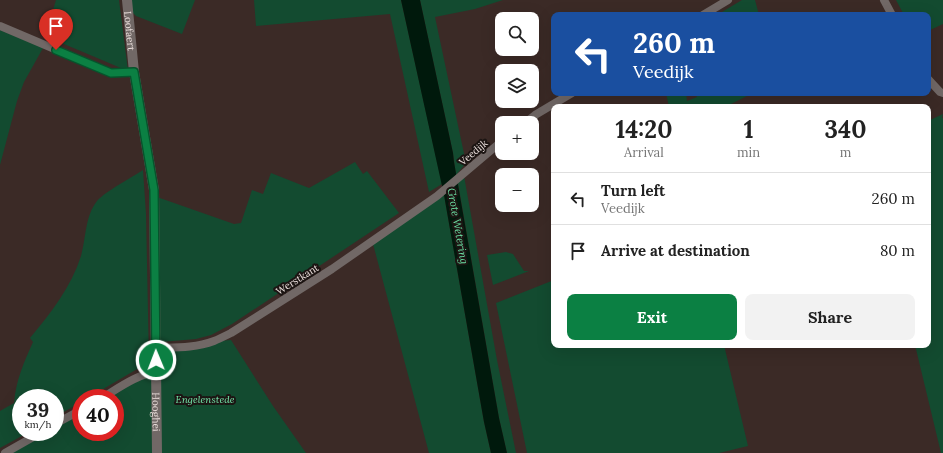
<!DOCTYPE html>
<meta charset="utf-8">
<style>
:root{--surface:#fff;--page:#f2f2f2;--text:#222;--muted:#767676;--line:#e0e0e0;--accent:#0b8043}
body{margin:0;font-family:Lora,serif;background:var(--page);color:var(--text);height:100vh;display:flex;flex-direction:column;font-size:15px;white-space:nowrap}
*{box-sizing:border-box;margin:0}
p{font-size:13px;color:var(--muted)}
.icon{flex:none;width:22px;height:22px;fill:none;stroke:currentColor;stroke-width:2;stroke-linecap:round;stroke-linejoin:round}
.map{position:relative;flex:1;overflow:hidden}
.panel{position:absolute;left:551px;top:104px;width:380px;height:244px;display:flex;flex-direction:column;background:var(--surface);border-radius:8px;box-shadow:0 4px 16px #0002}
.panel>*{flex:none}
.hud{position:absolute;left:551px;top:12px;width:380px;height:84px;border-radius:8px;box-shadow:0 4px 16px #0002;background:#1a4fa0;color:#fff;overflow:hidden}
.buttons{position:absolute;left:495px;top:12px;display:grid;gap:8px}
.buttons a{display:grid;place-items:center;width:44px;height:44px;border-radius:8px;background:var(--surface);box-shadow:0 4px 16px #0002;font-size:20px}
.speed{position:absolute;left:12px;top:389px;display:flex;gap:8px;font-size:20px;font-weight:700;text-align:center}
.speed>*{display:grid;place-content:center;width:52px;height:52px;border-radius:50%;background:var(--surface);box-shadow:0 4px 16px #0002;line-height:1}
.speed small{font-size:10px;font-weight:400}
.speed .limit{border:6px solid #d22;background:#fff;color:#111}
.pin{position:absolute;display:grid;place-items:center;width:34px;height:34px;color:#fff;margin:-41px -17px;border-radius:50% 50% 50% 0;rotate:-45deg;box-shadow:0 0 4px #0007}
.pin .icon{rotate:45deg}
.me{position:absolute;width:44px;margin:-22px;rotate:359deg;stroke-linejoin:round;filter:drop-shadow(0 0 3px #0008)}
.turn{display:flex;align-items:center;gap:14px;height:84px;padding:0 16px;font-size:18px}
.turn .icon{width:52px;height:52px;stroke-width:2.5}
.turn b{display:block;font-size:28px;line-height:34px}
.eta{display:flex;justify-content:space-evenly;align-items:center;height:68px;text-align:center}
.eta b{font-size:24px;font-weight:700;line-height:28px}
.cta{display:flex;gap:8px;margin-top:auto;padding:8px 16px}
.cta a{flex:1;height:46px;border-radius:8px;background:var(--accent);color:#fff;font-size:16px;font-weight:700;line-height:46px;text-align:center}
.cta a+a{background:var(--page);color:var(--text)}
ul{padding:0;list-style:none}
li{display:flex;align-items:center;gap:12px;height:52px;padding:0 16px;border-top:1px solid var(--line)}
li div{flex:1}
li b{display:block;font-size:15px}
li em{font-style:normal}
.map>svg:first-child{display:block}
.green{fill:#134b30}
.water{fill:#00190c}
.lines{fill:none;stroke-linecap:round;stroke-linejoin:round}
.minor{stroke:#716866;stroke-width:8}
.tertiary{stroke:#716866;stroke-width:10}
.route-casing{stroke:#07532c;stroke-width:10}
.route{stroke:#0b8043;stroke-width:7}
.labels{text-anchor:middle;stroke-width:4;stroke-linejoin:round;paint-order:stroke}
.street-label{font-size:10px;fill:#ece0dd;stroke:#1c1513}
.park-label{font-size:10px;font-style:italic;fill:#74e6aa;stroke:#1c1513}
.water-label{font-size:11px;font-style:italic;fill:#69dca0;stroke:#1c1513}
</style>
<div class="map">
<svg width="943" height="453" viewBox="0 0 943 453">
<rect width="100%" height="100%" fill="#3b2a26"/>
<g class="green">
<path d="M56 0H119L128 71 45 36Z"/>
<path d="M131 0H195L182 34 136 16 131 11Z"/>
<path d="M254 0H401L442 184 429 192 390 14 256 26Z"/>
<path d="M420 0H503L475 9 435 17 466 163 456 175 453 153Z"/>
<path d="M742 0H755L759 15H717Z"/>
<path d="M896 0H943V24L928 31V15H904Z"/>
<path d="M0 30 43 48 24 82 17 101 0 165Z"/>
<path d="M666 93H686L687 101 697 97 695 93H699L701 96 705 93H753L725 107H669Z"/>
<path d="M943 114 942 118H943V453H941L915 345H928V121Z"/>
<path d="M355 162 363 174 367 171 399 213 232 324 211 335 196 339 161 342 157 197 234 224 241 223 252 190 263 194 271 173 309 188Z"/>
<path d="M143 170 146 214 149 362 88 398H81V402L55 417V398H21V432H29L0 448V411L14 403C16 380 24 362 33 342L30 338C51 313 71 287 81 256 86 238 85 216 97 201 106 191 131 178 143 170Z"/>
<path d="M464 176 497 360 516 453H507L499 418 458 183Z"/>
<path d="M444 195 484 422 491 453H429L373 244Z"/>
<path d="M506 252 513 254 524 271H529L493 285 487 255Z"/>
<path d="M554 280V345H724L748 446 719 453H527L496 303Z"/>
<path d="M231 340 273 406 306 453H6L42 432H55V425L81 410V432H115V398H101L147 374 165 352 219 341Z"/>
</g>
<path class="water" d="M401 0H420L453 153 454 162 499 418 507 453H491L484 422 444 195Z"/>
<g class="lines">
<g class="minor">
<path d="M884 0 892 15"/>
<path d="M703 15 728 0"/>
<path d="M0 26 111 73 134 72"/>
<path d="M928 79 940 92 943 93"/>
<path d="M525 123 535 115 572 93"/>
<path d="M151 348C172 347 193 349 214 341 219 339 225 336 231 333L332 269 437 196 502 141"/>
<path d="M102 398C117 389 139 373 157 372"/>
<path d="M55 424 81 410"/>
<path d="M5 453 42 432"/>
</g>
<path class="tertiary" id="s1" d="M127 0 134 72 154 190 157 453"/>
</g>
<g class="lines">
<g class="route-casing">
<path id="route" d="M56 50 111 73 134 72 154 190 156 360"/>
</g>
<use href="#route" class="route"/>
</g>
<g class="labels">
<g class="street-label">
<text dy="4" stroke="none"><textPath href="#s1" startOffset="31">Loofaert</textPath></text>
<text transform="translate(473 152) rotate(-40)" y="4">Veedijk</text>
<text transform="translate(297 279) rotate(-32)" y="4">Werstkant</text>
<text dy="4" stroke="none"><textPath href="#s1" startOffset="414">Hooghei</textPath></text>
</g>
<g class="park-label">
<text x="205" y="403">Engelenstede</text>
</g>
<g class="water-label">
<text transform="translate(458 226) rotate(80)" y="4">Grote Wetering</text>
</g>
</g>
</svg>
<div class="buttons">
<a><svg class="icon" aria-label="search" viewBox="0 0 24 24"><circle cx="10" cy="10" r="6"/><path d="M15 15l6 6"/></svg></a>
<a><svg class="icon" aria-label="layers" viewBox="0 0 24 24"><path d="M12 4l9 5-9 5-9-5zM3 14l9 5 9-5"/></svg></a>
<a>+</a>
<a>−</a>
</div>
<div class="speed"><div>39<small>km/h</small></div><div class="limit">40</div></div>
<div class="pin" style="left:56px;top:50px;background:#d93025"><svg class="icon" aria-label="arrive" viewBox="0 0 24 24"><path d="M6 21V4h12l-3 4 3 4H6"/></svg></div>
<svg class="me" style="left:156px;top:360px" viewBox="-20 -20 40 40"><circle r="17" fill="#0b8043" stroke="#fff" stroke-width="3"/><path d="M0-11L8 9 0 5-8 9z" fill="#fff"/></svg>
<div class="hud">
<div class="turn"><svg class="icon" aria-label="left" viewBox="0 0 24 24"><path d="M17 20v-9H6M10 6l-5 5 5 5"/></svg><div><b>260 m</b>Veedijk</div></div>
</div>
<section class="panel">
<div class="eta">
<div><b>14:20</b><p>Arrival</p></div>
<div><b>1</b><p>min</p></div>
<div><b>340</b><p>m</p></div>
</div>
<ul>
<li><svg class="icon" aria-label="left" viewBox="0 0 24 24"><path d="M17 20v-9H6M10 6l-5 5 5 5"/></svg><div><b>Turn left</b><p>Veedijk</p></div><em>260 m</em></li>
<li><svg class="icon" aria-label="arrive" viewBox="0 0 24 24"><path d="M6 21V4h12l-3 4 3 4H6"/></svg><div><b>Arrive at destination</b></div><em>80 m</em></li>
</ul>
<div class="cta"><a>Exit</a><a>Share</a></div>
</section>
</div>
